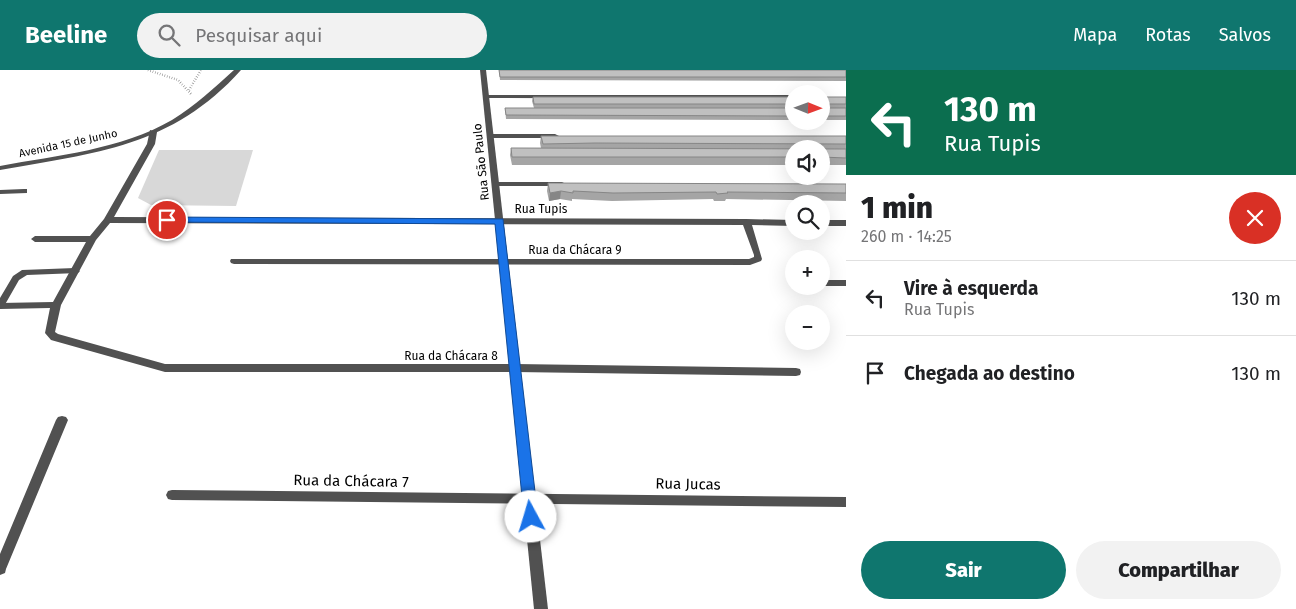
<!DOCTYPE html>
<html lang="pt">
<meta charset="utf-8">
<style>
:root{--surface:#fff;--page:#f2f2f2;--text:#202124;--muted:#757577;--line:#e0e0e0;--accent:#0f766e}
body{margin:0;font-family:"Fira Sans",sans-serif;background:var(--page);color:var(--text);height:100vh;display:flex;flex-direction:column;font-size:19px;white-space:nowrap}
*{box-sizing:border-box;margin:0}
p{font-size:16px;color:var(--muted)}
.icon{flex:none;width:28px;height:28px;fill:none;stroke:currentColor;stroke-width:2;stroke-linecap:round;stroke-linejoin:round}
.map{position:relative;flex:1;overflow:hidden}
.side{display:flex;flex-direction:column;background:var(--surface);width:450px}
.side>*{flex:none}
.hud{background:#0b6e4f;color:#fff;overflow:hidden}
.needle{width:32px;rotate:91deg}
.buttons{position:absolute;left:785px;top:15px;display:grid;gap:10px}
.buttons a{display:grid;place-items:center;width:45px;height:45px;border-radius:50%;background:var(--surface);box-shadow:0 5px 20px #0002;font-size:25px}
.pin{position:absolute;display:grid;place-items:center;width:42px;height:42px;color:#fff;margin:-21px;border:2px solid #fff;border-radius:50%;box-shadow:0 1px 5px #0007}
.me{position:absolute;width:55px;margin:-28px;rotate:354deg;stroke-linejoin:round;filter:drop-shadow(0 0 4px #0008)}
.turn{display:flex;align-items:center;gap:18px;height:105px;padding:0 15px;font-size:22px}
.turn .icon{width:65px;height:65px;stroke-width:2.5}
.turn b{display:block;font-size:35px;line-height:42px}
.round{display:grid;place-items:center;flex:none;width:52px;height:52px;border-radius:26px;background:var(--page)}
.head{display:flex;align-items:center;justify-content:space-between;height:85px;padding:0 15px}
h1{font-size:30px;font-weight:800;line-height:38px}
.action{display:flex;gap:10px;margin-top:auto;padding:10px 15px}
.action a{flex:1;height:58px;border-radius:30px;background:var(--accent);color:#fff;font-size:20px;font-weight:800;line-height:58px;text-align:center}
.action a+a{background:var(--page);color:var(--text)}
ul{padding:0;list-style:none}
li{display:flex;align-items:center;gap:15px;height:75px;padding:0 15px;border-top:1px solid var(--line)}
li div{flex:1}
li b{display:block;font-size:19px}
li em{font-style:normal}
header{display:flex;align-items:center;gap:30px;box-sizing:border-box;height:70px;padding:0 25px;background:var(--accent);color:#fff}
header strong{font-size:24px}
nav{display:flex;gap:28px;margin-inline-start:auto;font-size:18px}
.search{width:350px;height:45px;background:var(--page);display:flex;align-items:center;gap:12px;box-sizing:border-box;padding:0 18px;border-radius:28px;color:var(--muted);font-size:19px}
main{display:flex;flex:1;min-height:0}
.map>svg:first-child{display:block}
.green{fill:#d8d8d8}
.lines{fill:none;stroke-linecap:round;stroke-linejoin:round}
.path{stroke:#737373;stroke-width:2.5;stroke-dasharray:0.5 2;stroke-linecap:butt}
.service{fill:#515151;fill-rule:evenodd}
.minor{fill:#515151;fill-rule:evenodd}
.tertiary{fill:#515151;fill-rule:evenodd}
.wall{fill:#a5a5a5}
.shaded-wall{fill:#868686}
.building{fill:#c0c0c0;stroke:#868686}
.route{fill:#1a73e8;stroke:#114b97}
.labels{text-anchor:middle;stroke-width:4;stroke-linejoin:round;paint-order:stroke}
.far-street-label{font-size:11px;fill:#000;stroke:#fff}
.street-label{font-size:12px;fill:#000;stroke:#fff}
.near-street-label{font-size:15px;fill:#000;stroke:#fff}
</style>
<header>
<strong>Beeline</strong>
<div class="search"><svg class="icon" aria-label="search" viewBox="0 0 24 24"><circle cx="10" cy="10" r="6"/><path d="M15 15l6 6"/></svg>Pesquisar aqui</div>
<nav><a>Mapa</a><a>Rotas</a><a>Salvos</a></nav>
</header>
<main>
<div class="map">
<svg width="846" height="539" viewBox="0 0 846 539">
<rect width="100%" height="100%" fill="#fff"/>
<path class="green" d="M159 80H253L236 136 151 135 138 128Z"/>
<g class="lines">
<g class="path">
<path d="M148 0 178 10 191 24"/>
<path d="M189 20 201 0"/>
</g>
<g class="service">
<path d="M24 119H27V123L0 124V120Z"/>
<path d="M75 198 80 201 78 203 27 205 19 210 3 238 0 239V228L13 206 22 200Z"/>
</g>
<g class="minor">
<path d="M484 25H794V29L486 28 483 26Z"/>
<path d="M150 60 157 62 155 74 114 147 746 149 794 150V156L752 155 762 189 761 191 750 195 234 194 231 193 230 191 231 189H749L754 187V185L743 155 110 153 96 170 61 235 55 262 58 264 165 294H515L796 298 800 299 801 302 800 305 796 306 515 302H165L51 270 45 263 50 238 0 239V233L53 232 86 172H35L31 169 35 166H90L104 149 147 74Z"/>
<path d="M488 64H555L559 66 555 68H488Z"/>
<path d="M493 112H562L566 114 562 116H493Z"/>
<rect x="821" y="150" width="25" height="6"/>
<rect x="821" y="210" width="25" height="6"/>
<path d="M62 346 66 347 68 350 6 499 5 503 0 505V484L56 350 58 347Z"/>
<path d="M172 420 846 427V437L172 430 168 429 166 425 168 421Z"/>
</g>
<g class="tertiary">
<path d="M234 0H241C172 77 95 83 0 100V96C58 85 120 80 172 50 195 36 214 18 234 0Z"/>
<path d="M480 0H486L548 539H534Z"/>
</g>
</g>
<g class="wall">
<path d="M499 0H846H758H846V11L500 10Z"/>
<path d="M533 27H794V38H679H794V50L506 49 505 38H534L532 31Z"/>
<rect x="821" y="27" width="25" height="11"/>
<rect x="821" y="38" width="25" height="12"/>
<path d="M541 66H846V95H821V79H794V95H512L510 85 511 78H541L540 73Z"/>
<path d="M548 113 846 114V131L726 129 725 131H714L713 129 612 131 572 129V131L560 129 549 131 547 121Z"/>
</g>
<path class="shaded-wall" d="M561 121 560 129 549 131 550 123Z"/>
<g class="building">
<path d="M499 0H846V7H500Z"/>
<path d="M533 27H794V34H534Z"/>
<rect x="821" y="27" width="25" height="7"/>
<path d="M505 38H794V46L506 45Z"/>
<rect x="821" y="38" width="25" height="8"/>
<path d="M541 66H846V74L595 73 543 74Z"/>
<path d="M511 78 846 79V88L821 87V79H794V87H512Z"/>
<path d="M548 113 846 114V123L727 122 728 123 717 124 716 122 613 123 573 121V123L561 121 550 123Z"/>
</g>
<path class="route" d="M167 147 503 149 538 447 536 451 531 453 526 451 524 447 495 154 163 152V148Z"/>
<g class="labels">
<g class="far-street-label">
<text transform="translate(68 73) rotate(-12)" y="4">Avenida 15 de Junho</text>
</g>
<g class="street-label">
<text transform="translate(481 92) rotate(-96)" y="4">Rua São Paulo</text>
<text x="541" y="143">Rua Tupis</text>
<text x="575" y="184">Rua da Chácara 9</text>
<text x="451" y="290">Rua da Chácara 8</text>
</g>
<g class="near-street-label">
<text transform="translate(351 411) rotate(1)" y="5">Rua da Chácara 7</text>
<text transform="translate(688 414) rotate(1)" y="5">Rua Jucas</text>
</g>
</g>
</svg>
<div class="buttons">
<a><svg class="needle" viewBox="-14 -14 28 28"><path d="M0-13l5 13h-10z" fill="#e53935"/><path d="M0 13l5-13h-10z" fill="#757577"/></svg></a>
<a><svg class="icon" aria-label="sound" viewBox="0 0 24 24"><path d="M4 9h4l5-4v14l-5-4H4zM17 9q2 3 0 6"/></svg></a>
<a><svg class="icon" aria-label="search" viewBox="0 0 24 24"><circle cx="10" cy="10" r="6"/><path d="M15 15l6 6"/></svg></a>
<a>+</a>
<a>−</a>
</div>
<div class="pin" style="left:167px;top:150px;background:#d93025"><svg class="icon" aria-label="arrive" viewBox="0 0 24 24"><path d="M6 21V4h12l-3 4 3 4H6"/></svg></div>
<svg class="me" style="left:531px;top:447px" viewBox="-20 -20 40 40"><circle r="19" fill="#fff"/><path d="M0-13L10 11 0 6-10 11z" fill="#1a73e8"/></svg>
</div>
<section class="side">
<div class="hud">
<div class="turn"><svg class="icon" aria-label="left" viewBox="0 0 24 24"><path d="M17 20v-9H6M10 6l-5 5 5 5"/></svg><div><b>130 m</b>Rua Tupis</div></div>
</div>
<div class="head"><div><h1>1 min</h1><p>260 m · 14:25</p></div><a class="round" style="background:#d93025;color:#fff"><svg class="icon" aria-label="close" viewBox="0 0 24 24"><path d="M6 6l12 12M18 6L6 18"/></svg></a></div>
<ul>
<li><svg class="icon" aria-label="left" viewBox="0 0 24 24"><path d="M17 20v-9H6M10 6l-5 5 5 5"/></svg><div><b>Vire à esquerda</b><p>Rua Tupis</p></div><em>130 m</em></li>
<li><svg class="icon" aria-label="arrive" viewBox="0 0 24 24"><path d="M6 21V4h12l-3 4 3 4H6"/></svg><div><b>Chegada ao destino</b></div><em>130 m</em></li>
</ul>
<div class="action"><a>Sair</a><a>Compartilhar</a></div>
</section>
</main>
